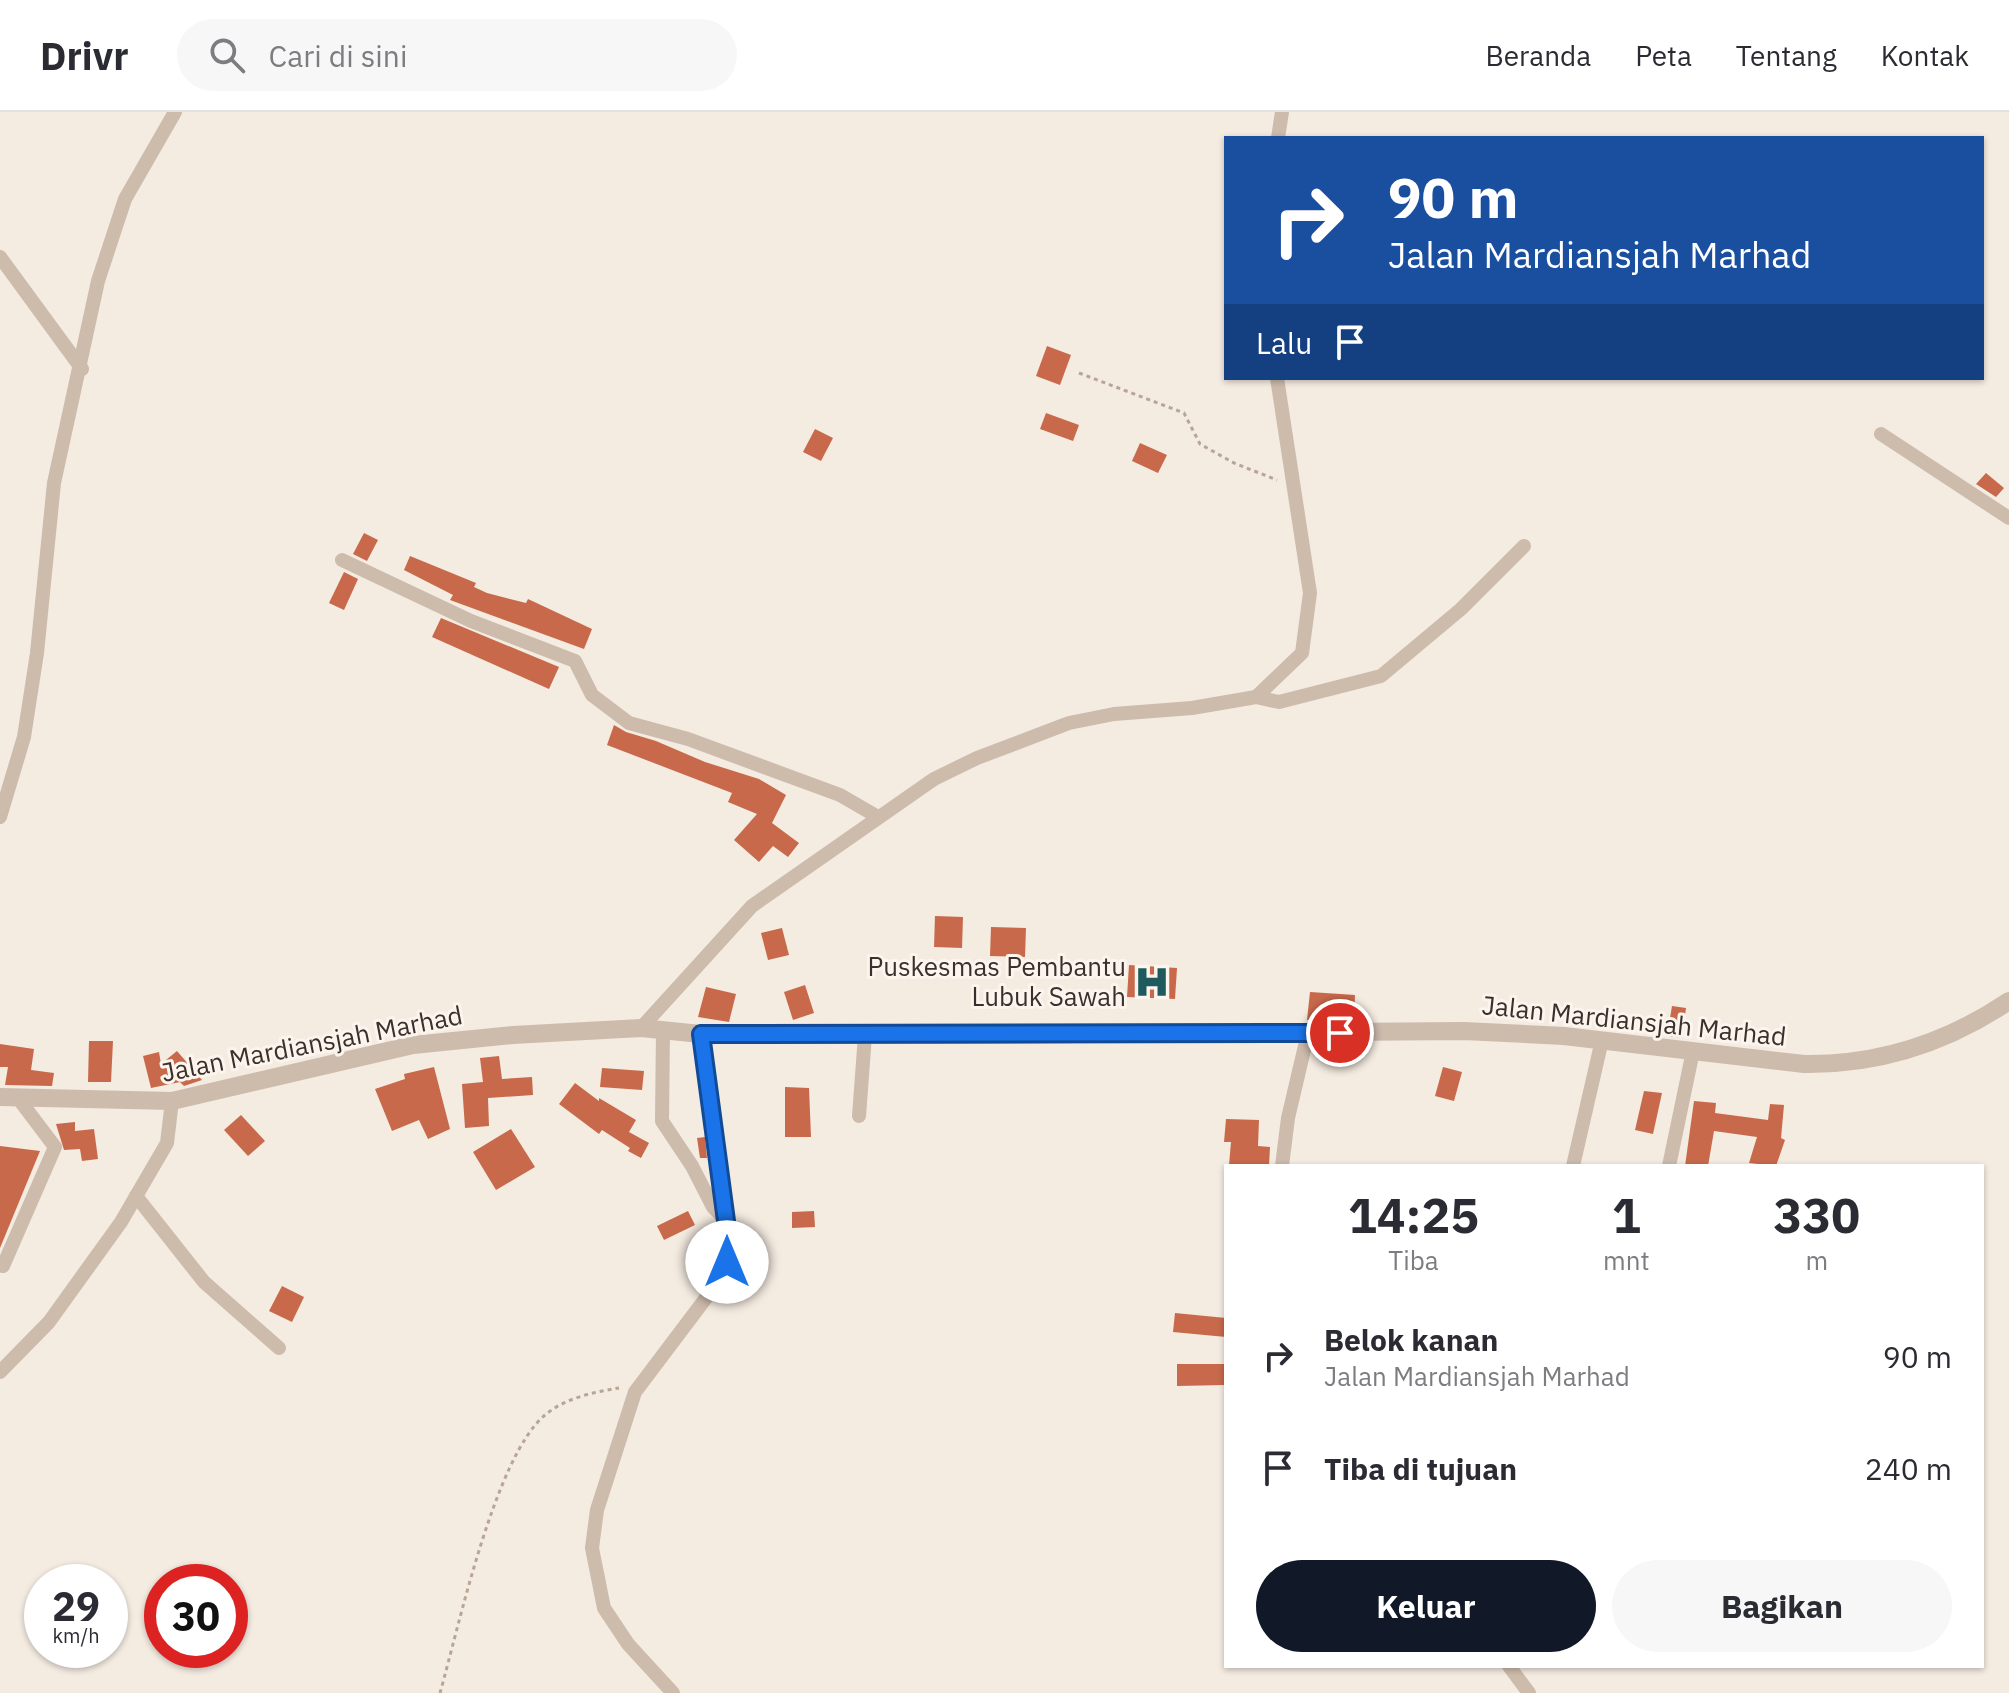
<!DOCTYPE html>
<html lang="id">
<style>
:root{--surface:#fff;--page:#f7f7f7;--text:#2b2b33;--muted:#7c7c81;--line:#e1e1e2;--accent:#111827}
body{margin:0;font-family:"IBM Plex Sans",sans-serif;background:var(--page);color:var(--text);height:100vh;display:flex;flex-direction:column;font-size:30px;white-space:nowrap}
*{box-sizing:border-box;margin:0}
p{font-size:26px;color:var(--muted)}
.icon{flex:none;width:44px;height:44px;fill:none;stroke:currentColor;stroke-width:2;stroke-linecap:round;stroke-linejoin:round}
.map{position:relative;flex:1;overflow:hidden}
.details{position:absolute;left:1224px;top:1052px;width:760px;height:504px;display:flex;flex-direction:column;background:var(--surface);border-radius:0px;box-shadow:0 2px 6px #0004}
.details>*{flex:none}
.banner{position:absolute;left:1224px;top:24px;width:760px;height:244px;border-radius:0px;box-shadow:0 2px 6px #0004;background:#1a4fa0;color:#fff;overflow:hidden}
.speed{position:absolute;left:24px;top:1452px;display:flex;gap:16px;font-size:40px;font-weight:700;text-align:center}
.speed>*{display:grid;place-content:center;width:104px;height:104px;border-radius:50%;background:var(--surface);box-shadow:0 2px 6px #0004;line-height:1}
.speed small{font-size:20px;font-weight:400}
.speed .limit{border:12px solid #d22;background:#fff;color:#111}
.pin{position:absolute;display:grid;place-items:center;width:68px;height:68px;color:#fff;margin:-34px;border:4px solid #fff;border-radius:50%;box-shadow:0 2px 8px #0007}
.me{position:absolute;width:88px;margin:-44px;rotate:0deg;stroke-linejoin:round;filter:drop-shadow(0 0 6px #0008)}
.turn{display:flex;align-items:center;gap:28px;height:168px;padding:0 32px;font-size:36px}
.turn .icon{width:104px;height:104px;stroke-width:2.5}
.turn b{display:block;font-size:56px;line-height:68px}
.then{display:flex;align-items:center;height:76px;padding:0 32px;background:#0003;gap:16px;font-size:30px}
.eta{display:flex;justify-content:space-evenly;align-items:center;height:136px;text-align:center}
.eta b{font-size:48px;font-weight:800;line-height:56px}
.button{display:flex;gap:16px;margin-top:auto;padding:16px 32px}
.button a{flex:1;height:92px;border-radius:48px;background:var(--accent);color:#fff;font-size:32px;font-weight:800;line-height:92px;text-align:center}
.button a+a{background:var(--page);color:var(--text)}
ul{padding:0;list-style:none}
li{display:flex;align-items:center;gap:24px;height:112px;padding:0 32px}
li div{flex:1}
li b{display:block;font-size:30px}
li em{font-style:normal}
header{display:flex;align-items:center;gap:48px;box-sizing:border-box;height:112px;padding:0 40px;background:var(--surface);border-bottom:2px solid var(--line)}
header strong{font-size:38px}
nav{display:flex;gap:44px;margin-inline-start:auto;font-size:28px}
.search{width:560px;height:72px;background:var(--page);display:flex;align-items:center;gap:20px;box-sizing:border-box;padding:0 28px;border-radius:44px;color:var(--muted);font-size:30px}
.map>svg:first-child{display:block}
.building{fill:#c8694b}
.lines{fill:none;stroke-linecap:round;stroke-linejoin:round}
.path{stroke:#b9a596;stroke-width:3;stroke-dasharray:4 4;stroke-linecap:butt}
.minor{stroke:#cdbbac;stroke-width:14}
.tertiary{stroke:#cdbbac;stroke-width:18}
.route-casing{stroke:#114b97;stroke-width:20}
.route{stroke:#1a73e8;stroke-width:14}
.labels{text-anchor:middle;stroke-width:6;stroke-linejoin:round;paint-order:stroke}
.poi-label{font-size:26px;fill:#3b302b;stroke:#fbf5ee;text-anchor:end}
.street-label{font-size:26px;fill:#3b302b;stroke:#fbf5ee}
</style>
<header>
<strong>Drivr</strong>
<div class="search"><svg class="icon" aria-label="search" viewBox="0 0 24 24"><circle cx="10" cy="10" r="6"/><path d="M15 15l6 6"/></svg>Cari di sini</div>
<nav><a>Beranda</a><a>Peta</a><a>Tentang</a><a>Kontak</a></nav>
</header>
<div class="map">
<svg width="2009" height="1581" viewBox="0 0 2009 1581">
<rect width="100%" height="100%" fill="#f4ebe1"/>
<g class="building">
<path d="M1047 234 1071 243 1060 273 1036 264Z"/>
<path d="M1046 301 1079 313 1073 329 1040 317Z"/>
<path d="M815 317 833 326 821 349 803 340Z"/>
<path d="M1140 331 1167 343 1158 361 1132 349Z"/>
<path d="M1986 361 2004 376 1996 385 1976 372Z"/>
<path d="M364 421 378 428 367 449 353 442Z"/>
<path d="M410 444 476 471 474 475 487 481 526 491 528 487 592 517 584 537 450 488 453 483 404 458Z"/>
<path d="M344 460 358 467 344 498 329 491Z"/>
<path d="M441 506 559 555 549 577 432 525Z"/>
<path d="M614 613 626 620 656 629 705 650 759 667 786 683 772 711 799 731 788 745 773 734 759 750 734 728 757 702 728 690 732 681 607 633Z"/>
<path d="M935 804 963 805 962 836 934 835Z"/>
<path d="M991 815 1026 816 1025 845 990 844Z"/>
<path d="M782 816 789 843 768 848 761 821Z"/>
<path d="M1129 853 1177 856 1175 887 1127 885Z"/>
<path d="M805 873 814 901 793 908 784 880Z"/>
<path d="M706 875 736 882 729 910 698 905Z"/>
<path d="M1310 880 1355 883 1354 908H1307Z"/>
<path d="M1672 894 1686 896 1682 926 1667 924Z"/>
<path d="M89 929H113L111 970H88Z"/>
<path d="M0 932 34 937 31 958 54 961 52 974 5 973 8 955H0Z"/>
<path d="M177 939 202 968 184 974 180 970 151 976 143 944 159 940 161 952Z"/>
<path d="M499 944 502 967 532 965 533 983 488 986 489 1014 465 1016 462 972 483 970 480 946Z"/>
<path d="M434 955 450 1017 428 1027 419 1008 392 1019 375 977 405 967 404 962Z"/>
<path d="M1443 955 1462 960 1454 989 1435 984Z"/>
<path d="M602 956 644 959 642 978 600 975Z"/>
<path d="M575 971 599 989V986L636 1008 629 1020 649 1031 641 1046 628 1039 630 1036 602 1018 599 1022 559 992Z"/>
<path d="M785 975 809 976 811 1025H785Z"/>
<path d="M1644 979 1662 981 1653 1022 1635 1018Z"/>
<path d="M1694 989 1716 991 1715 1001 1768 1008 1770 992 1784 993 1781 1026 1785 1028 1776 1054 1749 1051 1757 1025 1714 1019 1708 1054H1685Z"/>
<path d="M241 1003 265 1029 248 1044 224 1018Z"/>
<path d="M1226 1007 1259 1008 1258 1034 1270 1035 1269 1054 1229 1053 1231 1030H1224Z"/>
<path d="M75 1010V1019L94 1017 98 1047 82 1049 80 1037 64 1038 56 1012Z"/>
<path d="M511 1017 535 1055 496 1078 473 1040Z"/>
<path d="M705 1025 707 1046H700L697 1026Z"/>
<path d="M0 1034 40 1039 0 1136Z"/>
<path d="M688 1099 695 1113 664 1128 657 1114Z"/>
<path d="M814 1099 815 1115 792 1116V1100Z"/>
<path d="M282 1174 304 1185 292 1210 269 1199Z"/>
<path d="M1175 1201 1226 1206V1225L1173 1220Z"/>
<path d="M1177 1252H1226V1273L1177 1274Z"/>
</g>
<g class="lines">
<g class="path">
<path d="M1079 261 1184 301 1200 332 1234 351 1277 368"/>
<path d="M440 1581C459 1514 495 1345 545 1303 565 1286 594 1280 619 1276"/>
</g>
<g class="minor">
<path d="M1278 26 1282 0"/>
<path d="M0 145 82 257"/>
<path d="M1881 322 2009 406"/>
<path d="M342 448 471 509 575 549 592 583 629 611 688 627 840 683 878 705"/>
<path d="M1256 585 1302 541 1310 481 1277 266"/>
<path d="M0 705 24 625 37 541 54 371 98 169 125 87 175 0"/>
<path d="M641 916 752 794 934 667 977 646 1069 611 1114 602 1192 596 1256 585 1279 590 1381 564 1461 497 1524 434"/>
<path d="M663 918 662 1009 692 1054 713 1095 726 1108"/>
<path d="M859 1004 865 923"/>
<path d="M1282 1054 1288 1006 1308 921"/>
<path d="M1573 1054 1602 928"/>
<path d="M1669 1054 1693 939"/>
<path d="M136 1084 204 1170 279 1236"/>
<path d="M3 1154 55 1035 18 986"/>
<path d="M0 1260 49 1210 121 1110 167 1031 172 989"/>
<path d="M1509 1554 1529 1581"/>
<path d="M673 1581 628 1532 604 1496 592 1436 597 1398 635 1280 712 1178 727 1150 726 1109 701 922"/>
</g>
<path class="tertiary" d="M0 985 172 989 413 933 513 923 641 916 701 922 937 923 1464 919 1564 924 1804 952C1878 953 1948 930 2009 889"/>
</g>
<g class="lines">
<g class="route-casing">
<path id="route" d="M727 1150 726 1109 701 922 1340 921"/>
</g>
<use href="#route" class="route"/>
</g>
<defs>
<g id="hospital-bare" transform="scale(2.76)"><path d="M-5-5h3v3.5h4V-5h3V5h-3V1.5h-4V5h-3Z" fill="#1f5a5e" stroke="#fbf5ee" stroke-width="2.5" paint-order="stroke"/></g>
</defs>
<g fill-rule="evenodd">
<use href="#hospital-bare" x="1152" y="870"/>
</g>
<g class="labels">
<g class="poi-label">
<text x="1126" y="864">Puskesmas Pembantu<tspan x="1126" dy="30">Lubuk Sawah</tspan></text>
</g>
<g class="street-label">
<text transform="translate(1634 909) rotate(6)" y="9">Jalan Mardiansjah Marhad</text>
<text transform="translate(312 932) rotate(-11)" y="9">Jalan Mardiansjah Marhad</text>
</g>
</g>
</svg>
<div class="speed"><div>29<small>km/h</small></div><div class="limit">30</div></div>
<div class="pin" style="left:1340px;top:921px;background:#d93025"><svg class="icon" aria-label="arrive" viewBox="0 0 24 24"><path d="M6 21V4h12l-3 4 3 4H6"/></svg></div>
<svg class="me" style="left:727px;top:1150px" viewBox="-20 -20 40 40"><circle r="19" fill="#fff"/><path d="M0-13L10 11 0 6-10 11z" fill="#1a73e8"/></svg>
<div class="banner">
<div class="turn"><svg class="icon" aria-label="right" viewBox="0 0 24 24"><path d="M7 20v-9h11M14 6l5 5-5 5"/></svg><div><b>90 m</b>Jalan Mardiansjah Marhad</div></div>
<div class="then">Lalu<svg class="icon" aria-label="arrive" viewBox="0 0 24 24"><path d="M6 21V4h12l-3 4 3 4H6"/></svg></div>
</div>
<section class="details">
<div class="eta">
<div><b>14:25</b><p>Tiba</p></div>
<div><b>1</b><p>mnt</p></div>
<div><b>330</b><p>m</p></div>
</div>
<ul>
<li><svg class="icon" aria-label="right" viewBox="0 0 24 24"><path d="M7 20v-9h11M14 6l5 5-5 5"/></svg><div><b>Belok kanan</b><p>Jalan Mardiansjah Marhad</p></div><em>90 m</em></li>
<li><svg class="icon" aria-label="arrive" viewBox="0 0 24 24"><path d="M6 21V4h12l-3 4 3 4H6"/></svg><div><b>Tiba di tujuan</b></div><em>240 m</em></li>
</ul>
<div class="button"><a>Keluar</a><a>Bagikan</a></div>
</section>
</div>
